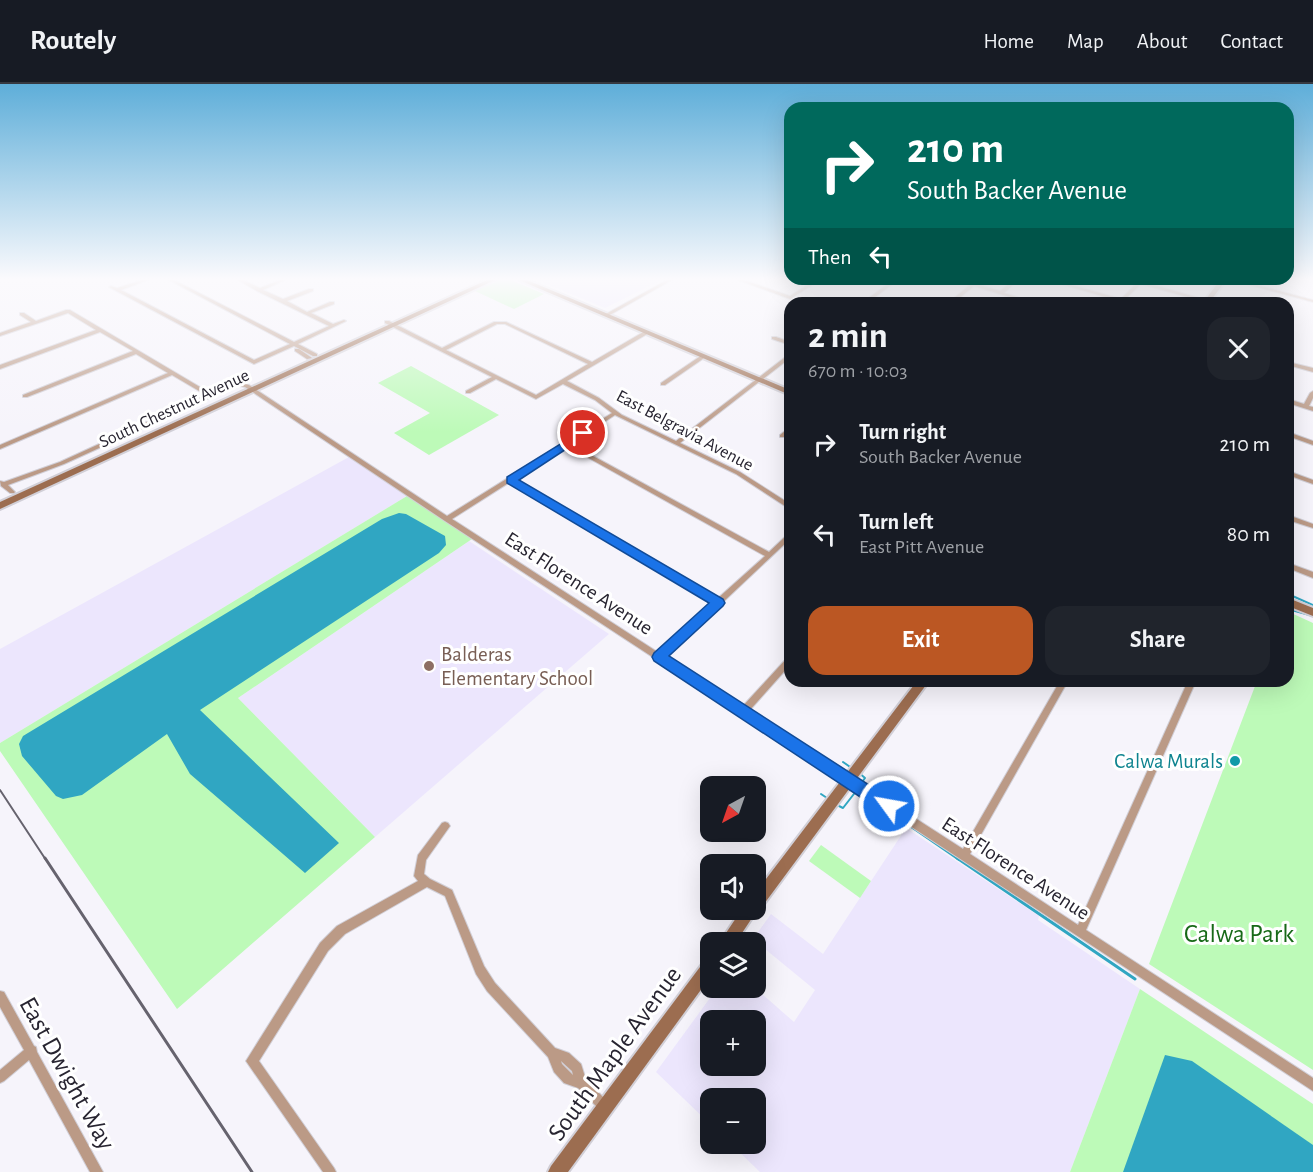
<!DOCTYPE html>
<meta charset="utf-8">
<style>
:root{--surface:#171b24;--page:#20242c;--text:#f1f3f6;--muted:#9ea1a6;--line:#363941;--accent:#bb5723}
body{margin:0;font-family:"Alegreya Sans",sans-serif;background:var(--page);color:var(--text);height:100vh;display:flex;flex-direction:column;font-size:22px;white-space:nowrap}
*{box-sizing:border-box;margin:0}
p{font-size:20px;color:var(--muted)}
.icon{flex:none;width:33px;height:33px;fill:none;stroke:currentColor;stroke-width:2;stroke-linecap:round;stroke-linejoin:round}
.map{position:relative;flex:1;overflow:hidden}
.sheet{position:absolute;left:784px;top:213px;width:510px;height:390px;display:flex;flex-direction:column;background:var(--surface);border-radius:18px;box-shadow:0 6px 24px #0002}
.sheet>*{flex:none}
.banner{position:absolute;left:784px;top:18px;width:510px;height:183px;border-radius:18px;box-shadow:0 6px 24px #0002;background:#00695c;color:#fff;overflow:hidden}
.needle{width:39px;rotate:220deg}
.tools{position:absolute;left:700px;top:692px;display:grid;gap:12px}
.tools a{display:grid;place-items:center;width:66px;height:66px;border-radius:12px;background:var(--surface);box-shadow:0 6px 24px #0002;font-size:30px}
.pin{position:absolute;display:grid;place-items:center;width:51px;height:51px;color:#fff;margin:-26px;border:3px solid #fff;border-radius:50%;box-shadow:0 2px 6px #0007}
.me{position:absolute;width:66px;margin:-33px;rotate:302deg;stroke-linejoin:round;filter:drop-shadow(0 0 4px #0008)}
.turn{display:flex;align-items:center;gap:21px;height:126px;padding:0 24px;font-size:27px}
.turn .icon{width:78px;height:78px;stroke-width:2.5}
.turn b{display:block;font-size:42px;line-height:51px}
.then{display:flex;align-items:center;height:57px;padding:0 24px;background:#0003;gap:12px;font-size:22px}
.round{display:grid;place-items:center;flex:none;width:63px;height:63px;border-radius:18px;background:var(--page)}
.overview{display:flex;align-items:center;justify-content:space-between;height:102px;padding:0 24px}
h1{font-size:36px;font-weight:700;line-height:45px}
.action{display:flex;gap:12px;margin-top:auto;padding:12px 24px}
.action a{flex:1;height:69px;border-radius:18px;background:var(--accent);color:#fff;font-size:24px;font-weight:700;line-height:69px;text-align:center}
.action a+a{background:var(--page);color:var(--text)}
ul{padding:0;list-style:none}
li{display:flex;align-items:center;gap:18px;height:90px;padding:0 24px}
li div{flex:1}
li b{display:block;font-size:22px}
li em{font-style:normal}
header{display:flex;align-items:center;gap:36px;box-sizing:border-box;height:84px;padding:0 30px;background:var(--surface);border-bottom:2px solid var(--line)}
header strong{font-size:28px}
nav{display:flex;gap:33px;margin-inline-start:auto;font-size:21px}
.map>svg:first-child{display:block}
.built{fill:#ece6fd;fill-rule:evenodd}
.green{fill:#bdfab8}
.water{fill:#30a6c2}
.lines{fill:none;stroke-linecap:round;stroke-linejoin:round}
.stream-far1{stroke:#30a6c2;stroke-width:2}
.stream{stroke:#30a6c2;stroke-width:3}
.street-casing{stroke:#d1cfd7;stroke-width:2}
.secondary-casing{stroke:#d1cfd7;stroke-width:4}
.street{fill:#bb9a86;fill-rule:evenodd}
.secondary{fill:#9c6d50;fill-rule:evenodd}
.rail-far1{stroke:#66636e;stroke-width:2}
.rail{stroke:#66636e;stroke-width:3}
.route{fill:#1a73e8;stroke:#114b97;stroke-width:1.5}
.education-dot{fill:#8d6e63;stroke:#fff;stroke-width:2}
.culture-dot{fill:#0f9aa8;stroke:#fff;stroke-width:2}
.labels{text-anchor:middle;stroke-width:6;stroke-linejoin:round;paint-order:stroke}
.far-street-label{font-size:18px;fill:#282531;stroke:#fff}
.street-label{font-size:21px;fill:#282531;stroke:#fff}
.education-label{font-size:21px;fill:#785e54;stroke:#fff;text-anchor:start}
.culture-label{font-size:21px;fill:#0d838f;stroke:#fff;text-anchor:end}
.near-park-label{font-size:26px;fill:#176917;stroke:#fff}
.near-street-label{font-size:26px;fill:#282531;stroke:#fff}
</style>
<header>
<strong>Routely</strong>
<nav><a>Home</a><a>Map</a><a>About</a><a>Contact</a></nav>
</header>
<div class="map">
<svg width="1313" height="1088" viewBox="0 0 1313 1088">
<rect width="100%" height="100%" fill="#f6f4fb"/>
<g class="built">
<path d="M537 196H661L605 224Z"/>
<path d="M349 373 407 412 0 659V565Z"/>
<path d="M469 457 609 550 375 753 238 614Z"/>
<path d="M906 744 1039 832 1038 836 1140 905 1070 1088H760L730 1059H756V1014H711V1041L656 988 718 903H754L794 938 815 906 753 855 771 830 823 870ZM711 936H756V981H711Z"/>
</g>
<g class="green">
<path d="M500 196H511L544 210 514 225 475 207Z"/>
<path d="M411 282 499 331 429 371 394 349 430 329 378 299Z"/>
<path d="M407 412 472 455 238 614 375 753 177 925 0 667V659Z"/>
<path d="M1289 528 1313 539V986L1149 880 1257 597H1288Z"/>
<path d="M821 761 871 797 860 814 809 777Z"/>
<path d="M1140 905 1313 1020V1088H1070Z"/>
</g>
<g class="water">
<path d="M399 429 406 430 445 452 446 461 439 469 200 626 339 759 305 789 190 690 167 650 82 711 63 715 56 712 22 672 19 660 23 652 382 435Z"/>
<path d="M1165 971 1192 977 1313 1061V1088H1123Z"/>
</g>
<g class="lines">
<g class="stream-far1">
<path d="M1288 510 1313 521"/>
<path d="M1288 525 1313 532"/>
<path d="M843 678 853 685"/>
<path d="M858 688 865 694 860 701"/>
<path d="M821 710 830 716"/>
<path d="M837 721 843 724 857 706"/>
<path d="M882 723 959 776"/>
</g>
<path class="stream" d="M957 774 1135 895"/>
<g class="street-casing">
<g id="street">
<path d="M142 196H148L121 206 254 276 290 260 169 196H174L294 258 329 242 257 207 238 196H243L260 204 280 196H285L263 206 283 215 309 205H313V207L287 217 307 228 330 218H334V220L311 229 333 240 344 236 346 237 298 260 317 270V272H313L294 262 254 280 109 203 111 202 117 204Z"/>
<path d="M667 196H672L608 232 604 231Z"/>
<path d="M738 196H744L790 212 815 196H820L790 215Z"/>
<path d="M893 196H898L867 219H862Z"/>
<path d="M956 196H962L1000 207 1014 196H1018L1004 209 1036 219H1029L974 202 953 219H948L970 201Z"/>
<path d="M1048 196H1054L1121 215 1137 199 1131 196H1137L1209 217 1205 218 1141 200 1122 218Z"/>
<path d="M1231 196H1238L1313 216V218Z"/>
<path d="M66 226H70L210 309C223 300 234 296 249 301L447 432 612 329 595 316 563 300 536 315 496 295 470 309H466V307L492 293 385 239V237H389L442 264 494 238H506L592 278 645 247H649V249L567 297 599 314 622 331 676 357 788 271H790V274L680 359 740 388 790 420V425L788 424 736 390 615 331 571 360 769 468 788 450H790V455L722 519V521L719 522 665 573 742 623 787 574 790 573V581L749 627 963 765 1060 597H1068L970 770 1078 841 1188 597H1196L1086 846 1313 994V1007L743 632 739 631 738 629 445 437 245 303C231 299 221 307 209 314L64 380 8 401 15 408 14 409H10L1 402 0 397 4 398 60 378 206 311 172 291 0 365V361L168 289 136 270 27 313H23V311L133 267 100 248 0 285V281L96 246 68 229 0 252V249L31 238 20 231V229H24L36 237ZM497 240H505L588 280 536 311 446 266ZM567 362 765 472 717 515 514 395ZM510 398 713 519 659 569 452 435Z"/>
<path d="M772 253H776L790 258V261L772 255Z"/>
<path d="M295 265H299L312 274 307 275 295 267Z"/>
<path d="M702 271 707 272 665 301H661V299Z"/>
<path d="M1288 278 1313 284V288L1288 281Z"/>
<path d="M1313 307V314L1309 322 1313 323V327L1288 319V315L1304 320 1310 309Z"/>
<path d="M790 343V348L784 353H780V351Z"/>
<path d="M1288 348 1313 357V361L1288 352Z"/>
<path d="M1288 387 1313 396V400L1288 391Z"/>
<path d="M1288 431 1313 440V444L1288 436Z"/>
<path d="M1288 479 1313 488V494L1288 484Z"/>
<path d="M445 738 448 739 450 742 426 776 424 790 430 795 452 806 484 882 495 899 555 964 569 969 581 980 586 996 609 1019 611 1023 609 1027 605 1029 601 1027 578 1004 564 999 554 988 548 973 487 907 476 890 445 812 427 803 345 850 328 867 259 977 334 1084 336 1088H323L246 977 320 859 337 842 418 797 414 792 418 771 442 739ZM561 977 572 987 573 991 562 980Z"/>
<path d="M0 907 4 908 34 962 36 963 37 968 103 1088H90L29 976 4 997 0 999V986L24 966 0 923Z"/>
</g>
</g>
<g class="secondary-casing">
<g id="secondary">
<path d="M487 196H495L0 425V418Z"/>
<path d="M519 196H527L790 306V311Z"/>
<path d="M1220 196H1226L1209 219H1203Z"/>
<path d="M1288 514 1313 524V532L1288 522Z"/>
<path d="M917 597H929L761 824 758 825 736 858H720L742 825H756V808Z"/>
<path d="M711 873V892L568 1088H548L551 1082 706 875Z"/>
</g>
</g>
<use href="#street" class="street"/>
<use href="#secondary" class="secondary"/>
<path class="rail-far1" d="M0 706 46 776"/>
<path class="rail" d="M45 774 252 1088"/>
</g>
<linearGradient id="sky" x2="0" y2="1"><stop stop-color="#5eaed9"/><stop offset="0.56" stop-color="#fbfafd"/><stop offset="1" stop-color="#fbfafd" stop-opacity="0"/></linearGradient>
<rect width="1313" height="348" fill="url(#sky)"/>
<path class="route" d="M583 346 586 347V352L519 396 723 515 725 519 723 522 669 572 894 717 897 722 894 728 889 730 883 728 654 577 652 573 654 569 709 519 507 399V393Z"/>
<circle class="education-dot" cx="429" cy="582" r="6"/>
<circle class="culture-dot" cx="1235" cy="677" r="6"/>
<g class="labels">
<g class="far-street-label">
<text transform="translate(174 324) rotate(-25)" y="6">South Chestnut Avenue</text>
<text transform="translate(685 346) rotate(28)" y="6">East Belgravia Avenue</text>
</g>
<g class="street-label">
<text transform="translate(579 499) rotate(33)" y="7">East Florence Avenue</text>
<text transform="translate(1016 784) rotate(33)" y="7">East Florence Avenue</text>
</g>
<g class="education-label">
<text x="441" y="577">Balderas<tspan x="441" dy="24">Elementary School</tspan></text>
</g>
<g class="culture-label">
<text x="1223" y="684">Calwa Murals</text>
</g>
<g class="near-park-label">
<text x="1239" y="858">Calwa Park</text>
</g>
<g class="near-street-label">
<text transform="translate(614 969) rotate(-54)" y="9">South Maple Avenue</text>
<text transform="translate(68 989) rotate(61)" y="9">East Dwight Way</text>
</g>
</g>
</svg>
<div class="tools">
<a><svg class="needle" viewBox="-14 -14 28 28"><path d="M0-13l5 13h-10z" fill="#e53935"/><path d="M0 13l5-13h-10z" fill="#9ea1a6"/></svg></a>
<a><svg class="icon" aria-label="sound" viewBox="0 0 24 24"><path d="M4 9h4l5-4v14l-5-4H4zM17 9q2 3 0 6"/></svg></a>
<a><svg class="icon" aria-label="layers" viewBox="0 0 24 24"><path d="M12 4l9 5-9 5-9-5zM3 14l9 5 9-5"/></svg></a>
<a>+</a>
<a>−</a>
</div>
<div class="pin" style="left:583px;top:349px;background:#d93025"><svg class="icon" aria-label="arrive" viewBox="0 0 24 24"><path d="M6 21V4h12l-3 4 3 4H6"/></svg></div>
<svg class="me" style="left:889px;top:722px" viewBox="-20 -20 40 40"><circle r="17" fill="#1a73e8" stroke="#fff" stroke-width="3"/><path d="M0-11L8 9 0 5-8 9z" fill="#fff"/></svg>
<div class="banner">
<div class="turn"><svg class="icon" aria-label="right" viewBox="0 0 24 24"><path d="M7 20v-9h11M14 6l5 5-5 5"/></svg><div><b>210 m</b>South Backer Avenue</div></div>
<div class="then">Then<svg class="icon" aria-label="left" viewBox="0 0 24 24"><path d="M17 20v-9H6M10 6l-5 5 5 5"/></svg></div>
</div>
<section class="sheet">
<div class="overview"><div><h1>2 min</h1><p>670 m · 10:03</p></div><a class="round"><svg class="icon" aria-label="close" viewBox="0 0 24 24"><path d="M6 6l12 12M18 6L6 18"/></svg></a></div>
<ul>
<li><svg class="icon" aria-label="right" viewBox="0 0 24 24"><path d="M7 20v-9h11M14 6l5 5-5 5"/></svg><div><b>Turn right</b><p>South Backer Avenue</p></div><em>210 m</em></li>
<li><svg class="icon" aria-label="left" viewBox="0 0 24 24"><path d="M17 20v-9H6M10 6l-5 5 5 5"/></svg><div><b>Turn left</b><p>East Pitt Avenue</p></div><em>80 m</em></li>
</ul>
<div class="action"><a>Exit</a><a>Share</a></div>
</section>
</div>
